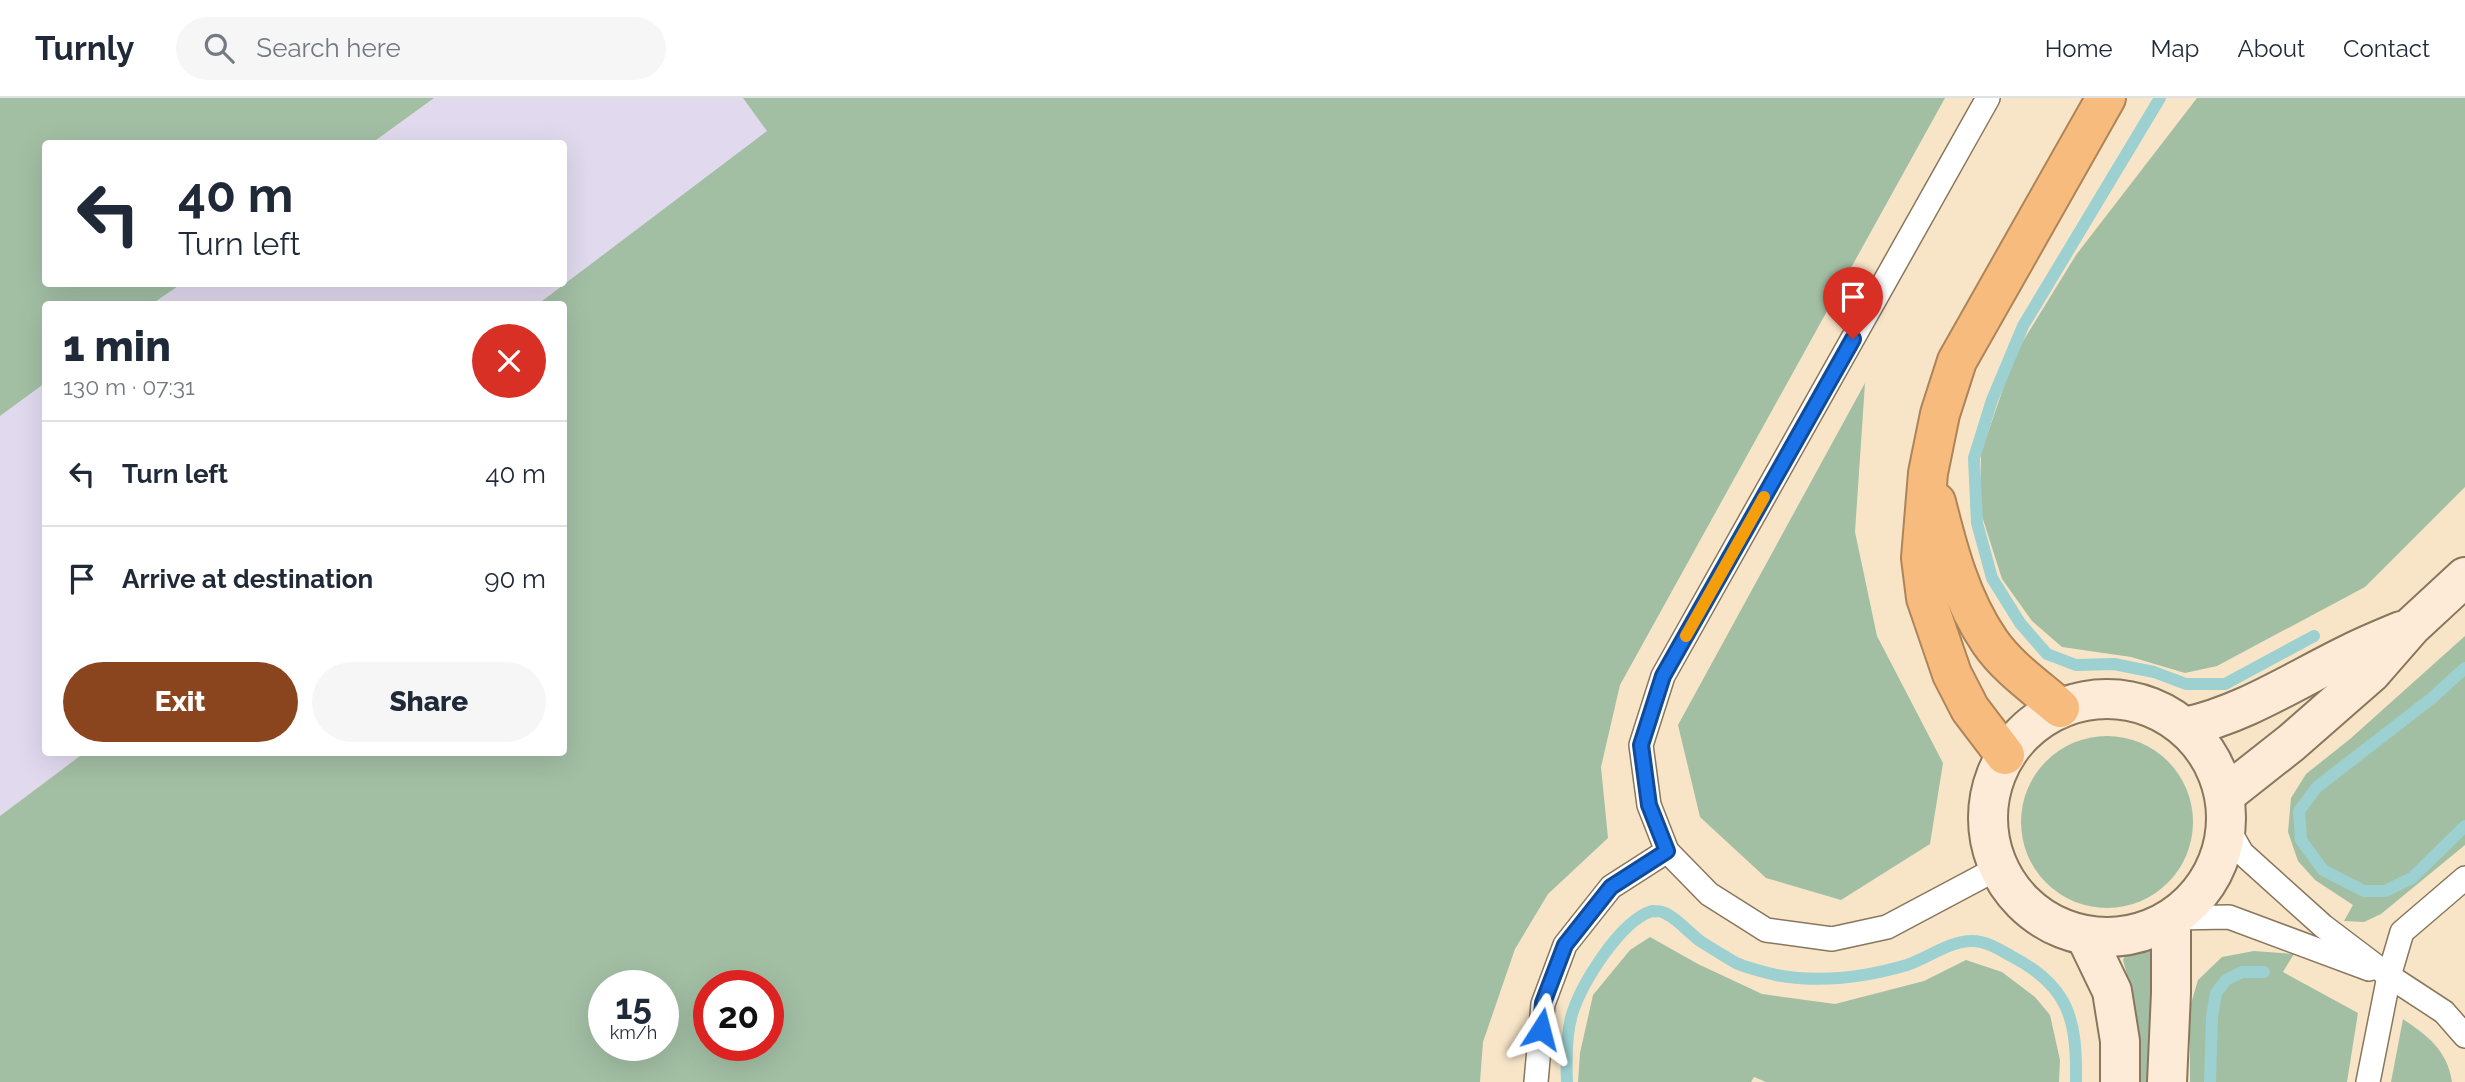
<!DOCTYPE html>
<meta charset="utf-8">
<style>
:root{--surface:#fff;--page:#f6f6f7;--text:#1f2937;--muted:#747a83;--line:#e0e1e3;--accent:#8b451e}
body{margin:0;font-family:Raleway,sans-serif;background:var(--page);color:var(--text);height:100vh;display:flex;flex-direction:column;font-size:26px;white-space:nowrap}
*{box-sizing:border-box;margin:0}
p{font-size:23px;color:var(--muted)}
.icon{flex:none;width:38px;height:38px;fill:none;stroke:currentColor;stroke-width:2;stroke-linecap:round;stroke-linejoin:round}
.map{position:relative;flex:1;overflow:hidden}
.details{position:absolute;left:42px;top:203px;width:525px;height:455px;display:flex;flex-direction:column;background:var(--surface);border-radius:7px;box-shadow:0 7px 28px #0002}
.details>*{flex:none}
.hud{position:absolute;left:42px;top:42px;width:525px;height:147px;border-radius:7px;box-shadow:0 7px 28px #0002;background:#fff;color:var(--text);overflow:hidden}
.speed{position:absolute;left:588px;top:872px;display:flex;gap:14px;font-size:35px;font-weight:700;text-align:center}
.speed>*{display:grid;place-content:center;width:91px;height:91px;border-radius:50%;background:var(--surface);box-shadow:0 7px 28px #0002;line-height:1}
.speed small{font-size:18px;font-weight:400}
.speed .limit{border:10px solid #d22;background:#fff;color:#111}
.pin{position:absolute;display:grid;place-items:center;width:60px;height:60px;color:#fff;margin:-72px -30px;border-radius:50% 50% 50% 0;rotate:-45deg;box-shadow:0 0 7px #0007}
.pin .icon{rotate:45deg}
.me{position:absolute;width:77px;margin:-38px;rotate:9deg;stroke-linejoin:round;filter:drop-shadow(0 0 5px #0008)}
.turn{display:flex;align-items:center;gap:24px;height:147px;padding:0 21px;font-size:32px}
.turn .icon{width:91px;height:91px;stroke-width:2.5}
.turn b{display:block;font-size:49px;line-height:60px}
.round{display:grid;place-items:center;flex:none;width:74px;height:74px;border-radius:37px;background:var(--page)}
.headline{display:flex;align-items:center;justify-content:space-between;height:119px;padding:0 21px}
h1{font-size:42px;font-weight:800;line-height:52px}
.cta{display:flex;gap:14px;margin-top:auto;padding:14px 21px}
.cta a{flex:1;height:80px;border-radius:42px;background:var(--accent);color:#fff;font-size:28px;font-weight:800;line-height:80px;text-align:center}
.cta a+a{background:var(--page);color:var(--text)}
ul{padding:0;list-style:none}
li{display:flex;align-items:center;gap:21px;height:105px;padding:0 21px;border-top:2px solid var(--line)}
li div{flex:1}
li b{display:block;font-size:26px}
li em{font-style:normal}
header{display:flex;align-items:center;gap:42px;box-sizing:border-box;height:98px;padding:0 35px;background:var(--surface);border-bottom:2px solid var(--line)}
header strong{font-size:33px}
nav{display:flex;gap:38px;margin-inline-start:auto;font-size:24px}
.search{width:490px;height:63px;background:var(--page);display:flex;align-items:center;gap:18px;box-sizing:border-box;padding:0 24px;border-radius:38px;color:var(--muted);font-size:26px}
.map>svg:first-child{display:block}
.commercial{fill:#e1daef}
.green{fill:#a2bfa4;fill-rule:evenodd}
.lines{fill:none;stroke-linecap:round;stroke-linejoin:round}
.stream{stroke:#9cd0d1;stroke-width:12}
.lane-casing{stroke:#88775d;stroke-width:26}
.secondary-casing{stroke:#88775d;stroke-width:42}
.highway-casing{stroke:#ae8459;stroke-width:42}
.lane{stroke:#fff;stroke-width:23}
.secondary{stroke:#fdebd8;stroke-width:38}
.highway{stroke:#f7bb7e;stroke-width:38}
.route-casing{stroke:#114b97;stroke-width:18}
.route{stroke:#1a73e8;stroke-width:12}
.slow{stroke:#f59e0b;stroke-width:12}
</style>
<header>
<strong>Turnly</strong>
<div class="search"><svg class="icon" aria-label="search" viewBox="0 0 24 24"><circle cx="10" cy="10" r="6"/><path d="M15 15l6 6"/></svg>Search here</div>
<nav><a>Home</a><a>Map</a><a>About</a><a>Contact</a></nav>
</header>
<div class="map">
<svg width="2465" height="984" viewBox="0 0 2465 984">
<rect width="100%" height="100%" fill="#f8e5c8"/>
<g class="commercial">
<path d="M434 0H743L768 33 538 206H152L181 186H564V46L372 45Z"/>
<path d="M45 285 46 654 84 655 0 718V318Z"/>
</g>
<g class="green">
<path d="M0 0H434L372 45 46 46V186H181L152 206H46L45 285 0 318Z"/>
<path d="M743 0H1945L1620 587 1601 669 1608 740 1548 796 1515 851 1483 944 1480 984H0V718L84 655 564 654V206H538L767 33ZM663 887V947H604V887ZM768 887V947H709V887Z"/>
<path d="M2197 0H2465V389L2365 489 2217 568 2185 575 2131 559 2062 549 2032 523 2002 481 1981 415V355L2015 256 2076 157Z"/>
<path d="M1865 285 1855 434 1877 538 1943 665 1930 746 1841 802 1766 780 1700 719 1678 627Z"/>
<path d="M2465 538V747L2381 816 2364 824 2344 823 2353 807 2315 782 2298 763 2288 734 2291 700 2306 676 2350 641Z"/>
<circle cx="2107" cy="724" r="86"/>
<path d="M1650 839 1698 866 1762 896 1835 906 1924 883 1966 862 2002 874 2035 899 2050 917 2060 962 2059 984H1766L1754 979 1751 984H1578L1580 955 1593 897 1630 852Z"/>
<path d="M2153 852 2158 984H2133L2129 884 2123 862 2125 858Z"/>
<path d="M2254 853 2294 856 2283 874 2358 915 2347 984H2190V909L2198 882 2222 859Z"/>
<path d="M2403 921C2428 938 2447 952 2452 984H2391Z"/>
</g>
<g class="lines">
<g class="stream">
<path d="M2160 0 2023 228 1992 302 1974 360 1977 425 1992 480 2020 525 2047 556 2076 567 2114 566 2154 574 2186 586H2225L2314 538"/>
<path d="M2465 570 2432 600 2317 689 2299 713 2301 742 2323 772 2364 793H2385L2412 780 2465 728"/>
<path d="M1567 984C1566 962 1566 937 1572 916 1582 885 1620 823 1652 813 1653 813 1660 813 1662 814 1675 818 1688 834 1700 843 1711 850 1724 858 1736 865 1747 870 1764 874 1776 877 1819 885 1866 879 1907 867 1928 860 1949 843 1972 843 1986 843 1999 851 2011 858 2069 888 2077 921 2076 984"/>
<path d="M2210 984 2212 919 2216 895 2226 882 2242 874H2264"/>
</g>
<g class="lane-casing">
<g id="lane">
<path d="M1988 0 1663 578 1641 647 1649 707 1667 753 1709 796 1766 832 1832 841 1887 829 1998 770"/>
<path d="M2227 729 2242 755 2323 828 2389 878 2444 914 2465 938"/>
<path d="M2174 820 2229 819 2369 871"/>
<path d="M1536 984 1543 906 1565 847 1611 789 1667 753"/>
<path d="M2368 984 2389 878 2402 834 2465 780"/>
</g>
</g>
<g class="secondary-casing">
<g id="secondary">
<circle cx="2107" cy="720" r="119"/>
<path d="M2185 629C2245 616 2297 581 2351 555 2367 547 2384 540 2401 533"/>
<path d="M2225 697 2291 645 2371 575 2412 528 2465 479"/>
<path d="M2086 839 2112 893 2120 943V984"/>
<path d="M2167 984 2171 895V823"/>
</g>
</g>
<g class="highway-casing">
<g id="highway">
<path d="M1936 404C1948 452 1961 502 1990 544 2008 570 2036 589 2060 610"/>
<path d="M2005 657 1970 611 1952 576 1926 500 1921 460 1928 375 1940 316 1957 263 2106 0"/>
</g>
</g>
<use href="#lane" class="lane"/>
<use href="#secondary" class="secondary"/>
<use href="#highway" class="highway"/>
</g>
<g class="lines">
<g class="route-casing">
<path id="route" d="M1541 931 1543 905 1565 847 1611 789 1667 753 1649 707 1641 647 1663 578 1853 241"/>
</g>
<use href="#route" class="route"/>
<path class="slow" d="M1686 538 1764 399"/>
</g>
</svg>
<div class="speed"><div>15<small>km/h</small></div><div class="limit">20</div></div>
<div class="pin" style="left:1853px;top:241px;background:#d93025"><svg class="icon" aria-label="arrive" viewBox="0 0 24 24"><path d="M6 21V4h12l-3 4 3 4H6"/></svg></div>
<svg class="me" style="left:1541px;top:931px" viewBox="-20 -20 40 40"><path d="M0-17L14 15 0 8-14 15z" fill="#1a73e8" stroke="#fff" stroke-width="4"/></svg>
<div class="hud">
<div class="turn"><svg class="icon" aria-label="left" viewBox="0 0 24 24"><path d="M17 20v-9H6M10 6l-5 5 5 5"/></svg><div><b>40 m</b>Turn left</div></div>
</div>
<section class="details">
<div class="headline"><div><h1>1 min</h1><p>130 m · 07:31</p></div><a class="round" style="background:#d93025;color:#fff"><svg class="icon" aria-label="close" viewBox="0 0 24 24"><path d="M6 6l12 12M18 6L6 18"/></svg></a></div>
<ul>
<li><svg class="icon" aria-label="left" viewBox="0 0 24 24"><path d="M17 20v-9H6M10 6l-5 5 5 5"/></svg><div><b>Turn left</b></div><em>40 m</em></li>
<li><svg class="icon" aria-label="arrive" viewBox="0 0 24 24"><path d="M6 21V4h12l-3 4 3 4H6"/></svg><div><b>Arrive at destination</b></div><em>90 m</em></li>
</ul>
<div class="cta"><a>Exit</a><a>Share</a></div>
</section>
</div>
